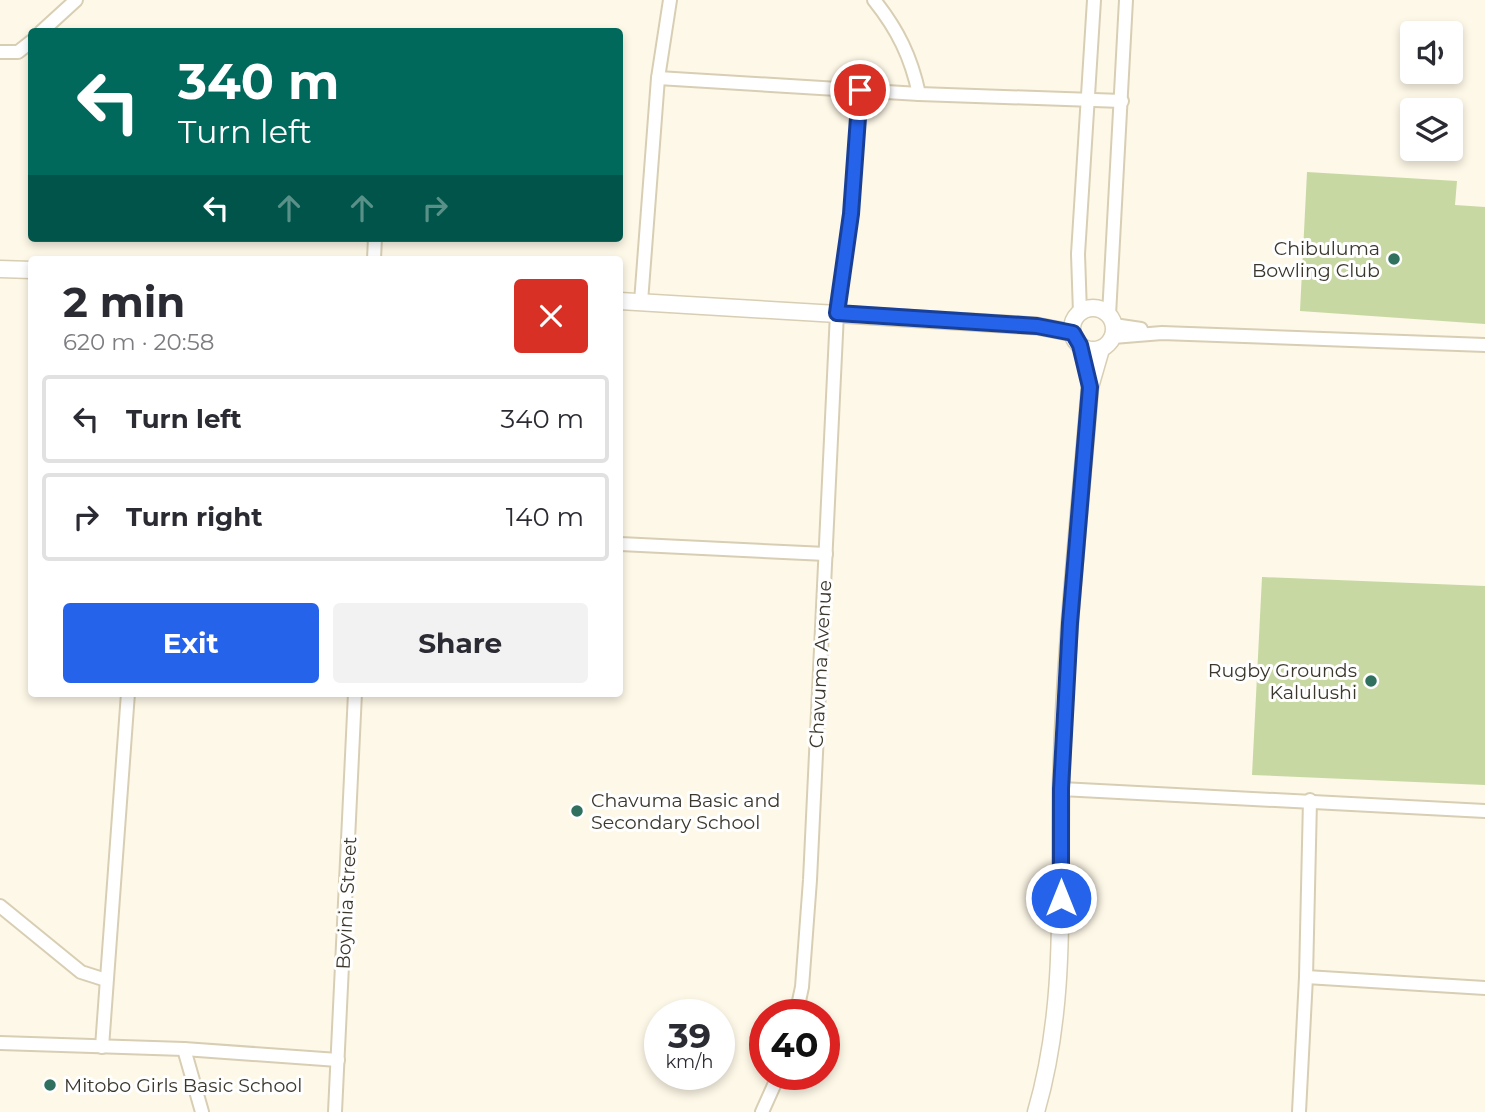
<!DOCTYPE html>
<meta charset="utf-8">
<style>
:root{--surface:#fff;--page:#f2f2f3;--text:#2b2b33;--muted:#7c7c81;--line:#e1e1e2;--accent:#2563eb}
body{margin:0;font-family:Montserrat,sans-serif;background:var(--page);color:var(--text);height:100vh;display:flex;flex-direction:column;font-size:26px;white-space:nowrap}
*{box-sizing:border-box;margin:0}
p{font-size:23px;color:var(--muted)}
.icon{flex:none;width:38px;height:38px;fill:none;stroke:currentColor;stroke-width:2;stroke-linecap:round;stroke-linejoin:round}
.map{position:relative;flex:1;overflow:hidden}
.details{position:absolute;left:28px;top:256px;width:595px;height:441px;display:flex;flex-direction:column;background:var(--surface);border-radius:7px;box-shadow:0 4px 10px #0003}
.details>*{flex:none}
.hud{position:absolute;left:28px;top:28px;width:595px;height:214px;border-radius:7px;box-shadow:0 4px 10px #0003;background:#00695c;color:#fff;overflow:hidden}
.fabs{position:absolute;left:1400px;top:21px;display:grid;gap:14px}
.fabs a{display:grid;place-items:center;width:63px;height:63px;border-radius:7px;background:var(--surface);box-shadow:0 4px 10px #0003;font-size:35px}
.speed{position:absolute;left:644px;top:999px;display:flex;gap:14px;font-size:35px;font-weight:700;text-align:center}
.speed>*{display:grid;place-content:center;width:91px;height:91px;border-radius:50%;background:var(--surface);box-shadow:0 4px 10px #0003;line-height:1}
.speed small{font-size:18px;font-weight:400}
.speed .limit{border:10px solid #d22;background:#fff;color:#111}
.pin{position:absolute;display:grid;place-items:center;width:60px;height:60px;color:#fff;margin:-30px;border:4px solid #fff;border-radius:50%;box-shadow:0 2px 7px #0007}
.me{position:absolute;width:77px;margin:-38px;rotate:0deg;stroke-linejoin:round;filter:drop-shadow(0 0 5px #0008)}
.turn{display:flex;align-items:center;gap:24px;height:147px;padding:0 35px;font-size:32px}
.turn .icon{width:91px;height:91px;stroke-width:2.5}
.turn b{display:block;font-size:49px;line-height:60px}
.lanes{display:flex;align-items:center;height:66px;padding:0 35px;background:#0003;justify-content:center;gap:35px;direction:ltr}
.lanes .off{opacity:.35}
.round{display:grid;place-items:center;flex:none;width:74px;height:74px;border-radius:7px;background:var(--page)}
.headline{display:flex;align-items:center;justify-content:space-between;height:119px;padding:0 35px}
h1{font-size:42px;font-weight:700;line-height:52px}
.action{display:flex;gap:14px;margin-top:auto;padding:14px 35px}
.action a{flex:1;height:80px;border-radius:7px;background:var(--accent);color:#fff;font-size:28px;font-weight:700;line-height:80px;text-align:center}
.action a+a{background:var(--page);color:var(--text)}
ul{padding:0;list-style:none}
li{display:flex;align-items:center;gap:21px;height:88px;margin:0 14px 10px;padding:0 21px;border:4px solid var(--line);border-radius:7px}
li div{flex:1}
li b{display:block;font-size:26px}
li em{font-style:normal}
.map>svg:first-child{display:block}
.green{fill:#c8d8a3}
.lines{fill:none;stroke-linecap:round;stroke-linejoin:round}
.minor-casing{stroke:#d8ceb3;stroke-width:16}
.tertiary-casing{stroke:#d8ceb3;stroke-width:19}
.minor{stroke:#fff;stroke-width:12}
.tertiary{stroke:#fff;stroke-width:16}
.route-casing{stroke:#184099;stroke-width:18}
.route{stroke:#2563eb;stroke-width:12}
.poi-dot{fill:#30705e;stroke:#fff;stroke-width:2.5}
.labels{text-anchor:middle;stroke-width:6;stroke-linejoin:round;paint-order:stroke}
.poi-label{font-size:19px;fill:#3b372d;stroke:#fff;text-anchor:end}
.street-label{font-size:19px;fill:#3b372d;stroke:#fff}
</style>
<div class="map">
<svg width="1485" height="1112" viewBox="0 0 1485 1112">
<rect width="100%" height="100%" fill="#fef8e8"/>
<g class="green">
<path d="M1307 172 1457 181 1455 205 1485 207V324L1300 311Z"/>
<path d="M1262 577 1485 586V785L1252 775Z"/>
</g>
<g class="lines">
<g class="minor-casing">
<g id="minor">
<path d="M874 0C898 30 911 57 919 94"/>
<path d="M41 32 76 0"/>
<path d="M0 52H18L32 41"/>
<path d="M658 78 919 94 1122 101"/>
<path d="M374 259 375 238"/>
<path d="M641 302 658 78 670 0"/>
<path d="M1080 313 1078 254 1094 0"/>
<path d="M1109 315 1126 0"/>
<path d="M1114 325 1141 329"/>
<path d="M1113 337 1162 333 1485 345"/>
<path d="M620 544 826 554"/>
<path d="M1061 789 1485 811"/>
<path d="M0 906 81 972 106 980"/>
<path d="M1306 977 1485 988"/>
<path d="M796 1015 802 987 810 880 837 313 851 214 860 91"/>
<path d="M0 1043 184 1049 338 1060"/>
<path d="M102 1047 128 693"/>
<path d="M184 1049 202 1112"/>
<path d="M335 1112 355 693"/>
<path d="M762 1112 779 1074"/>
<path d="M1299 1112 1306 977 1310 800"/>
</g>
</g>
<g class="tertiary-casing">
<g id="tertiary">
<path d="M0 269 32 270"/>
<path d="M620 301 1037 326 1073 333"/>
<circle cx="1093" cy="329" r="21"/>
<path d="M1036 1112C1067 1006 1059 899 1061 790 1064 656 1079 521 1090 387L1101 349"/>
</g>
</g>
<use href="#minor" class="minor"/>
<use href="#tertiary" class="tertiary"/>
</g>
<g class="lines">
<g class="route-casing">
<path id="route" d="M860 90 851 214 837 313 1037 326 1073 333 1080 345 1090 387 1070 623 1061 789V898"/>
</g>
<use href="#route" class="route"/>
</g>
<g class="poi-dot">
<circle cx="1394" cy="259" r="7"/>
<circle cx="1371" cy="681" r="7"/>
<circle cx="577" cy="811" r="7"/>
<circle cx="50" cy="1085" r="7"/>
</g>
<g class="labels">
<g class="poi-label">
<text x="1380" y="255">Chibuluma<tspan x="1380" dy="22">Bowling Club</tspan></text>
<text x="1357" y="677">Rugby Grounds<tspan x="1357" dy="22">Kalulushi</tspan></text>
<text x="591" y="807" text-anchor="start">Chavuma Basic and<tspan x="591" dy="22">Secondary School</tspan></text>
<text x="64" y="1092" text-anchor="start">Mitobo Girls Basic School</text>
</g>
<g class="street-label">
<text transform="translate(820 664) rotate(-87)" y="7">Chavuma Avenue</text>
<text transform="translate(346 903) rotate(-87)" y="7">Boyinia Street</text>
</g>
</g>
</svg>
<div class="fabs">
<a><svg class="icon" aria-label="sound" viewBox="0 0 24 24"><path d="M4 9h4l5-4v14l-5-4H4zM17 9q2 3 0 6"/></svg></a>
<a><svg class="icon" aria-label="layers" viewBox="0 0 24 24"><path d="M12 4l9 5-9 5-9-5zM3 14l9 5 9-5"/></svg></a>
</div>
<div class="speed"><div>39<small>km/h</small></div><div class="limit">40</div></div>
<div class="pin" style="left:860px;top:90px;background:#d93025"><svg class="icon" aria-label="arrive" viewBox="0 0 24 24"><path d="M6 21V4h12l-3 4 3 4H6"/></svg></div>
<svg class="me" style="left:1061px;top:898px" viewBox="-20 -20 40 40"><circle r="17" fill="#2563eb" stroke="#fff" stroke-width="3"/><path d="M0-11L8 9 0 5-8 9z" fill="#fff"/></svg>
<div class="hud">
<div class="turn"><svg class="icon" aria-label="left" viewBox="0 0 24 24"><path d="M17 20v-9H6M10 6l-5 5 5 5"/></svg><div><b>340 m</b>Turn left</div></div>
<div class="lanes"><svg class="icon" aria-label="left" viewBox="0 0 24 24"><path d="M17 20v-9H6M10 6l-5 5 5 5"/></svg><svg class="icon off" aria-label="ahead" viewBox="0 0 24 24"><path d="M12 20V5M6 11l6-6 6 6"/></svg><svg class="icon off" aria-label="ahead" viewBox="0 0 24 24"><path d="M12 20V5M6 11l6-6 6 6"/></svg><svg class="icon off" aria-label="right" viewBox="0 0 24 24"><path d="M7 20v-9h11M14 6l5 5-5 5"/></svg></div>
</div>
<section class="details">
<div class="headline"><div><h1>2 min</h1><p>620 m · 20:58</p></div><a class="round" style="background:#d93025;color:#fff"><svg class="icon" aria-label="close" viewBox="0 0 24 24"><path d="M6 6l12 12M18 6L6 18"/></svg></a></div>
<ul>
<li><svg class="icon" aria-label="left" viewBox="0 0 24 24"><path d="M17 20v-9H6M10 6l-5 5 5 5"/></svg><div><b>Turn left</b></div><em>340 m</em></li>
<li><svg class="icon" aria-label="right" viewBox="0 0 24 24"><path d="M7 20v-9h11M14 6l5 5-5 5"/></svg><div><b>Turn right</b></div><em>140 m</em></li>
</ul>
<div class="action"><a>Exit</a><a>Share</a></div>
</section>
</div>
